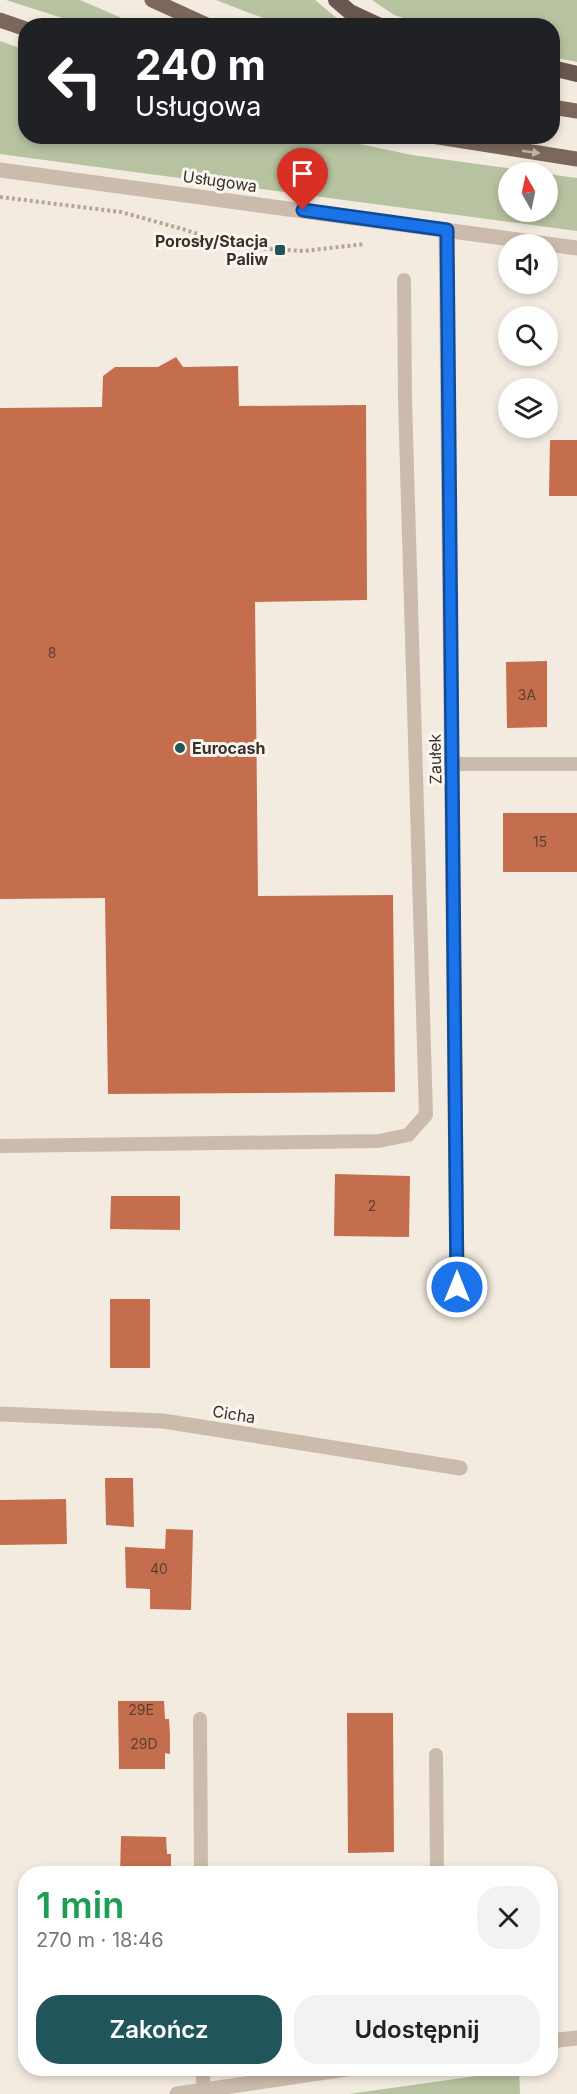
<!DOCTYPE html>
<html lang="pl">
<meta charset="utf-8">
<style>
:root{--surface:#fff;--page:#f2f2f2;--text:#222;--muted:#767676;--accent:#20555b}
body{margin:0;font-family:Inter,sans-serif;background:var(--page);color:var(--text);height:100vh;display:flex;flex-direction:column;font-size:22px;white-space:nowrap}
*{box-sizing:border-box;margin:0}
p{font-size:20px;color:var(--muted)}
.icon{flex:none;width:33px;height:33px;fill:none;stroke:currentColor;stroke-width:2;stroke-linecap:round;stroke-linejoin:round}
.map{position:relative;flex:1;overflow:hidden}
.panel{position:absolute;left:18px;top:1866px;width:540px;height:210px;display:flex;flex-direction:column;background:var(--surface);border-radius:24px;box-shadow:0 3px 9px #0003}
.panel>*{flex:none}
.hud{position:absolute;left:18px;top:18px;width:542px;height:126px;border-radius:24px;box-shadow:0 3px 9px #0003;background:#202124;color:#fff;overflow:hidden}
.needle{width:39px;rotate:351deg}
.fabs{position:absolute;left:498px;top:162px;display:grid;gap:12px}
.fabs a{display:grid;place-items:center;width:60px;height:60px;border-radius:50%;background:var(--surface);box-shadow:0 3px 9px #0003;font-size:30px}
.pin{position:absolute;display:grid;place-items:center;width:51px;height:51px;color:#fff;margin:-62px -26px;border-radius:50% 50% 50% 0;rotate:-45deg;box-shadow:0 0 6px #0007}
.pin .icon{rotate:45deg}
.me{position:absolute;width:66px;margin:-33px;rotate:0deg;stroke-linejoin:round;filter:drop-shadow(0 0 4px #0008)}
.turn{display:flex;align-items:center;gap:21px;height:126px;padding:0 18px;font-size:27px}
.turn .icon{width:78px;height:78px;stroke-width:2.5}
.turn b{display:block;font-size:42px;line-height:51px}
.round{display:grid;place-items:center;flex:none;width:63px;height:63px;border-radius:24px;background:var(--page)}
.headline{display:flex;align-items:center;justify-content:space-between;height:102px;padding:0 18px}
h1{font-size:36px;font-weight:600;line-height:45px;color:#1e9e55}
.primary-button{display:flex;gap:12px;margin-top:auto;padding:12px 18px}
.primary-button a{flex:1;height:69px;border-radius:24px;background:var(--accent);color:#fff;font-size:24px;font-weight:600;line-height:69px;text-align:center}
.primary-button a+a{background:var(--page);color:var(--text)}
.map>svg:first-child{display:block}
.green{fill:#b6c2a0}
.building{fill:#c46e4d}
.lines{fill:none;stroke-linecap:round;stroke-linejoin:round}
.path{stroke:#b7a596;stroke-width:4;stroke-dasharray:3 3;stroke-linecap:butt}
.service{stroke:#cbbbac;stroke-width:14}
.minor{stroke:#cbbbac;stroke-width:15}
.tertiary{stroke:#cbbbac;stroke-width:15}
.primary{stroke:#7b675c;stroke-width:15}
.trunk{stroke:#6a584f;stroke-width:16}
.oneway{fill:#c1b5ac}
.route-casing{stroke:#114b97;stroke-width:15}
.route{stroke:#1a73e8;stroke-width:10}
.poi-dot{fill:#20555b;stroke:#faf5ed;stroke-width:2}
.labels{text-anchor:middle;stroke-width:6;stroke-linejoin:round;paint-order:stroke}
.number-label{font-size:14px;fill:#5c4034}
.street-label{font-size:16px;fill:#39302b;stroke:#faf5ed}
.poi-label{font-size:16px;font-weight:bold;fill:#39302b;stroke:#faf5ed;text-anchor:end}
</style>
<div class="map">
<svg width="577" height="2094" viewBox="0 0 577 2094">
<rect width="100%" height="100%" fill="#f3ebe0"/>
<g class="green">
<path d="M6 0H80L138 25H84Z"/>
<path d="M216 0H315L345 25H281Z"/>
<path d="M372 0H577V62L552 57V26L427 25 394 15Z"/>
<path d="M0 41 25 50 26 136 326 137 412 155 536 172H508V212H548V174L577 178V231L0 154Z"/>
<path d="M519 2070 520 2094H349Z"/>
</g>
<g class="building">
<path d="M176 357 183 367 238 366 239 406 366 405 367 600 255 602 258 896 393 895 395 1092 108 1094 105 898 0 899V408L102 407 103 376 115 367H158Z"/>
<path d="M550 440H577V496H549Z"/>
<path d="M547 661V727L507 728 506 662Z"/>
<rect x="503" y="813" width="74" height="59"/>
<path d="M335 1174 410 1176 409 1237 334 1236Z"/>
<path d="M111 1196H180V1230L110 1229Z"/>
<rect x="110" y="1299" width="40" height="69"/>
<path d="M105 1478H133L134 1527 106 1525Z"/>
<path d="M66 1499 67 1544 0 1545V1500Z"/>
<path d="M166 1529 193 1530 191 1610 150 1609V1589L126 1588 125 1547 165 1549Z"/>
<path d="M118 1701H164L165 1719H169L170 1735V1754L165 1753V1769H119Z"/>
<path d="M347 1713H393L394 1852 348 1853Z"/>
<path d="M121 1836 166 1837 167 1854H171V1874H120Z"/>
</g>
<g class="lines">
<path class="path" d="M0 197 121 212 186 230 236 247 304 251 365 244"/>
<g class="service">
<path d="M453 764H577"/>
<path d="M0 1146 379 1141 408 1135 426 1115 405 400 404 280"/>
<path d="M200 1719 201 1874"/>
<path d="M436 1755 437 1874"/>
<path d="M203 2068V2090"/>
</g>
<g class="minor">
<path d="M446 230 457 1287"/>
<path d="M0 1414 163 1421 460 1468"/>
<path d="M550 2041 577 2038"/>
<path d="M177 2094 353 2068"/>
</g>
<path class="tertiary" d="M0 170 577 248"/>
<g class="primary">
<path d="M152 0 209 26"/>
<path d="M0 20 26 29"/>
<path d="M552 107 577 111"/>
<path d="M432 136 577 159"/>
</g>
<g class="trunk">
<path d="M336 0 350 12 380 26"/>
<path d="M552 68 577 74"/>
</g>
</g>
<defs><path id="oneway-solid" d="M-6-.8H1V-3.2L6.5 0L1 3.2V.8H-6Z" transform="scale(1.5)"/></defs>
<use class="oneway" href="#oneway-solid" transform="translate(531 152) rotate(8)"/>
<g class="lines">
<g class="route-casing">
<path id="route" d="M303 210 447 230 457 1287"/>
</g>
<use href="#route" class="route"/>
</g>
<g class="poi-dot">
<rect x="274" y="244" width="12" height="12" rx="3"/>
<circle cx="180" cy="748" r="6"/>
</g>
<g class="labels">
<g class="number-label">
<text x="52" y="658">8</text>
<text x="527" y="700">3A</text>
<text x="540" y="847">15</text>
<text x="372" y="1211">2</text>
<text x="159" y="1574">40</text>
<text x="141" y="1715">29E</text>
<text x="144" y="1749">29D</text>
</g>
<g class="street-label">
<text transform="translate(220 181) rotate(8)" y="6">Usługowa</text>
<text transform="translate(435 759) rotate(-91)" y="6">Zaułek</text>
<text transform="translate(234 1414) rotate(9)" y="6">Cicha</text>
</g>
<g class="poi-label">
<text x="268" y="247">Porosły/Stacja<tspan x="268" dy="18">Paliw</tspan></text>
<text x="192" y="754" text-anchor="start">Eurocash</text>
</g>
</g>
</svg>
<div class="fabs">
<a><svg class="needle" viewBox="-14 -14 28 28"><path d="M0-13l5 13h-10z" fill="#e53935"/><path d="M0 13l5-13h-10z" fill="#767676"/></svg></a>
<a><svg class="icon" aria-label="sound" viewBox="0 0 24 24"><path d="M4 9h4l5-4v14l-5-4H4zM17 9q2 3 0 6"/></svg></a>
<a><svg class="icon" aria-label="search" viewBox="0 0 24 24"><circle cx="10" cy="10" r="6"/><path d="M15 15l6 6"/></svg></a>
<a><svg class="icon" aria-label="layers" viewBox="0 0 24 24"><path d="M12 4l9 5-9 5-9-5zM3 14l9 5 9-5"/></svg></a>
</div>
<div class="pin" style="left:303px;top:210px;background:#d93025"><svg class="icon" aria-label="arrive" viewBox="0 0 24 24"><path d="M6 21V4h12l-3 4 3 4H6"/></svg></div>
<svg class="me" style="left:457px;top:1287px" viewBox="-20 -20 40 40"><circle r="17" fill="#1a73e8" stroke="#fff" stroke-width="3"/><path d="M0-11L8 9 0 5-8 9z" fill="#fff"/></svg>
<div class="hud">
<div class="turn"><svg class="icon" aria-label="left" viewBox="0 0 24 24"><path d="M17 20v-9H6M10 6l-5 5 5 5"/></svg><div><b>240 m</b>Usługowa</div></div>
</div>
<section class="panel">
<div class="headline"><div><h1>1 min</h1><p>270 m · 18:46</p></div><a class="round"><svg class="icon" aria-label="close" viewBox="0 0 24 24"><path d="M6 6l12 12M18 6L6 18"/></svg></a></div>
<div class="primary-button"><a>Zakończ</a><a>Udostępnij</a></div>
</section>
</div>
